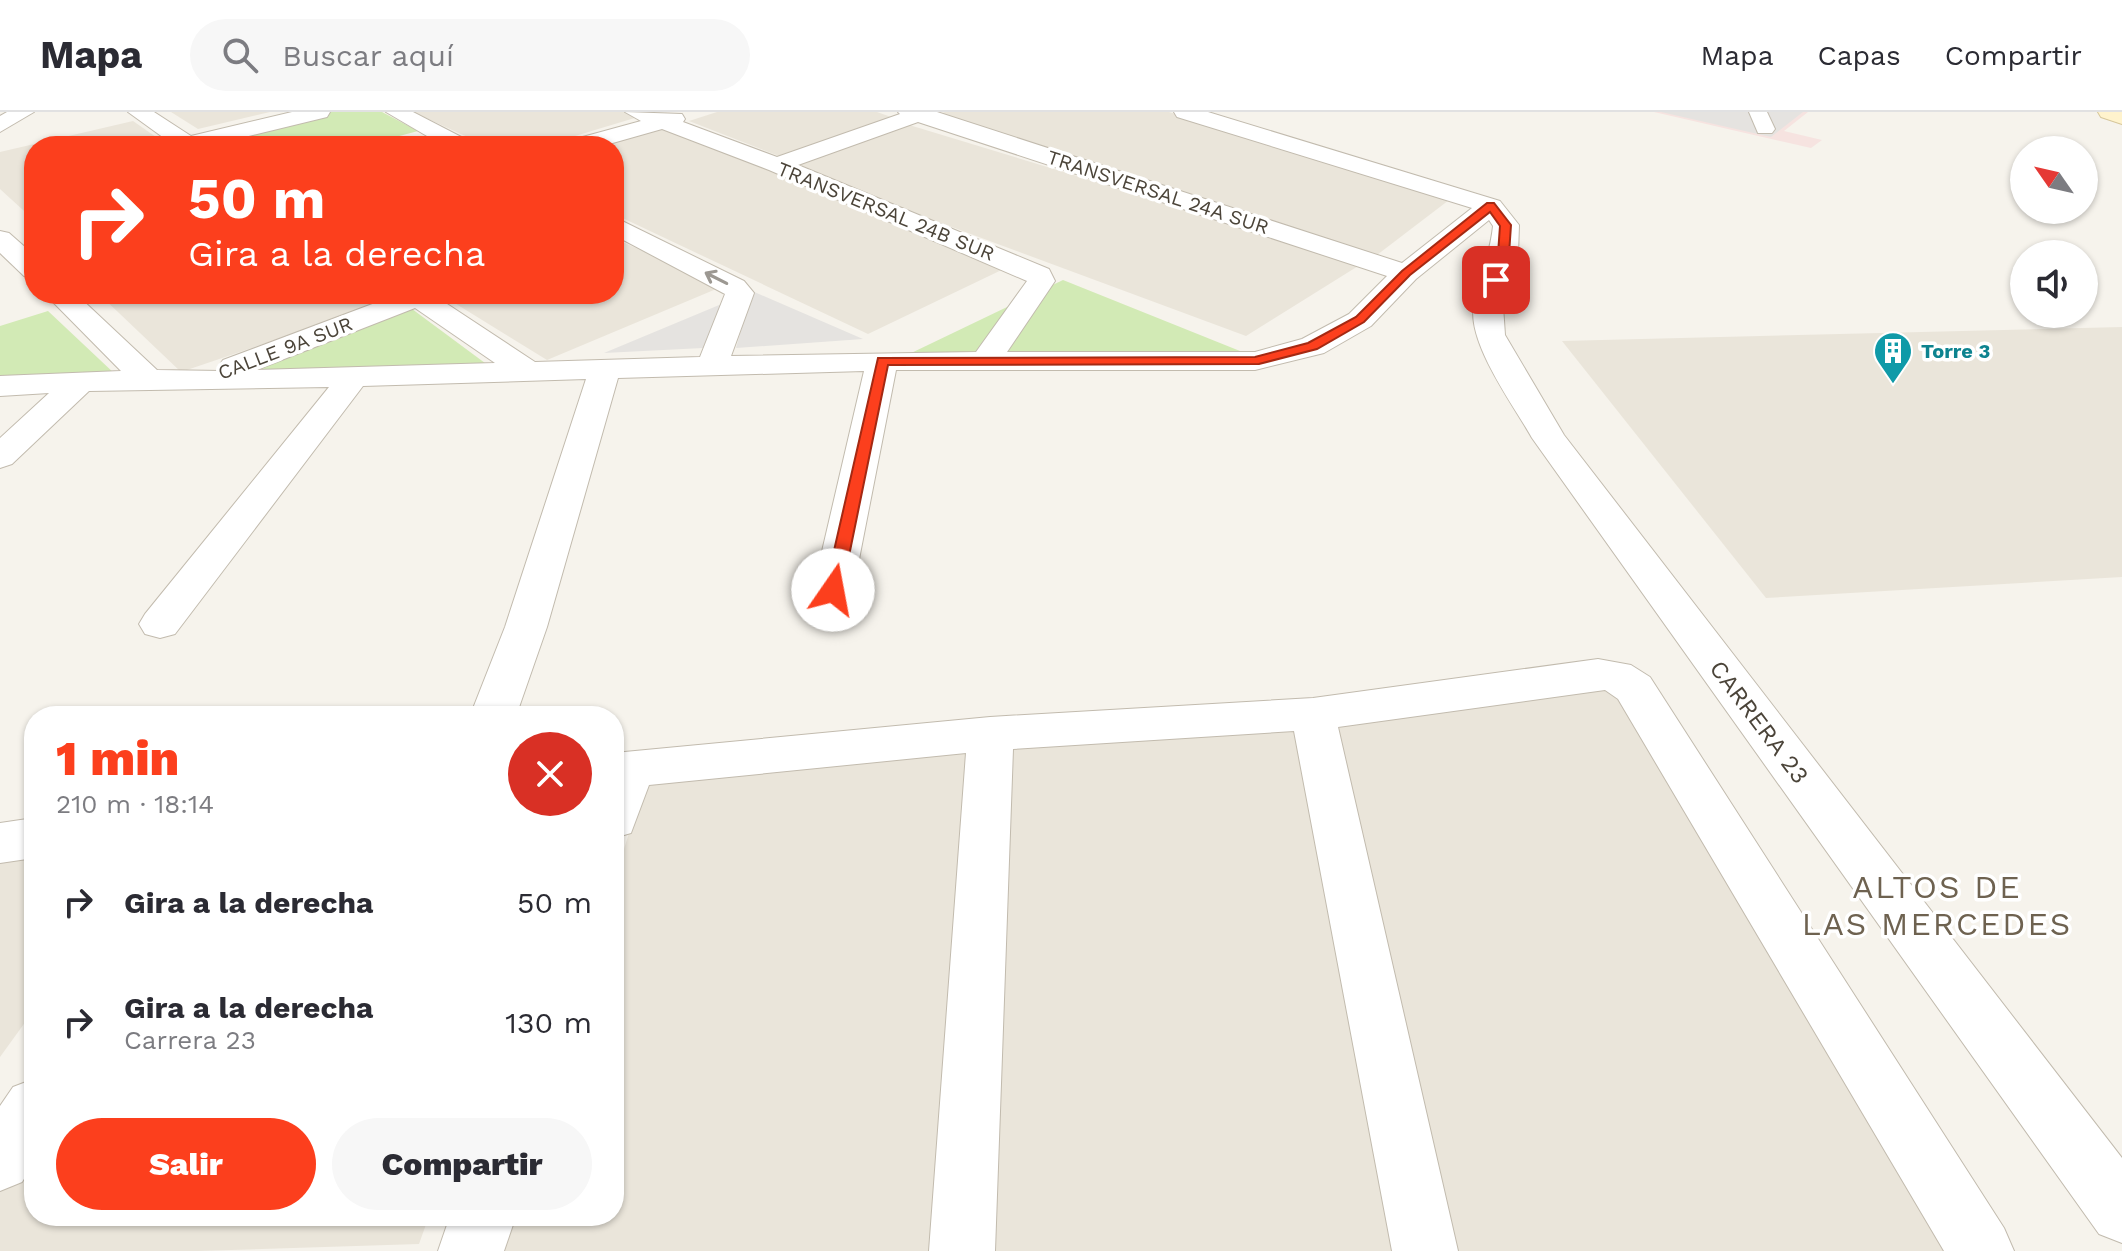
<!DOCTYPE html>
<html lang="es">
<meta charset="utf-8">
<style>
:root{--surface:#fff;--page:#f7f7f7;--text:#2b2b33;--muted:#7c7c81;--line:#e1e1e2;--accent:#fc3f1d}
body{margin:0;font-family:"Work Sans",sans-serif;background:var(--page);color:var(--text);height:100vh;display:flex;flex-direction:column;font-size:30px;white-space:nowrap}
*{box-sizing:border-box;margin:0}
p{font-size:26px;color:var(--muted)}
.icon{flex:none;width:44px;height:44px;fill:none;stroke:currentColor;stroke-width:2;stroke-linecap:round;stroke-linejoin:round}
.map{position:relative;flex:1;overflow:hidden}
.panel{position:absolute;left:24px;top:594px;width:600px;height:520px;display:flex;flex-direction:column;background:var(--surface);border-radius:32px;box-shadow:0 2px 6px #0004}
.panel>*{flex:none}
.guide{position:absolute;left:24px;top:24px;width:600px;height:168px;border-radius:32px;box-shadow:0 2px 6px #0004;background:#fc3f1d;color:#fff;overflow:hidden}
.needle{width:52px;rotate:304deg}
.fabs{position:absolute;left:2010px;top:24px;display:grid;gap:16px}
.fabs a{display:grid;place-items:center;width:88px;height:88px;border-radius:50%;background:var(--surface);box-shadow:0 2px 6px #0004;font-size:40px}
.pin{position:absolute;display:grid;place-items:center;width:68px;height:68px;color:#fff;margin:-34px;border-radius:16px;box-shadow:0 4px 12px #0006}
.me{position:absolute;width:88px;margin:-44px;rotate:12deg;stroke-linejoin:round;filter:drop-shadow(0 0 6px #0008)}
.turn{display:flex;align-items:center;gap:28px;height:168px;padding:0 32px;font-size:36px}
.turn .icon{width:104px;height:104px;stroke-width:2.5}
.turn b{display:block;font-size:56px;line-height:68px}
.round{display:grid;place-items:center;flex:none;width:84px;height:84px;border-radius:42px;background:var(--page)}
.summary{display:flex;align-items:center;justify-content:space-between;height:136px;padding:0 32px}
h1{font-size:48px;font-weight:800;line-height:60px;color:var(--accent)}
.action{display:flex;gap:16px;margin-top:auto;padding:16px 32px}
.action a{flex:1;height:92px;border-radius:48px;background:var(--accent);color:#fff;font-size:32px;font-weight:800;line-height:92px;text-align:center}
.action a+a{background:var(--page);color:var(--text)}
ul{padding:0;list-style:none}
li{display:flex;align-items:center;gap:24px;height:120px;padding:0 32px}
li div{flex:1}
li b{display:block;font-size:30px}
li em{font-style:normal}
header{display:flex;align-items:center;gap:48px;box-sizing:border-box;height:112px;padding:0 40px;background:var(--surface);border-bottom:2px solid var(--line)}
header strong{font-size:38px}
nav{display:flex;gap:44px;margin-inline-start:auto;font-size:28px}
.search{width:560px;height:72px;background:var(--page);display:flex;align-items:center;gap:20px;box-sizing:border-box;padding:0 28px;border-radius:44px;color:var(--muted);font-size:30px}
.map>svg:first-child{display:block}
.residential{fill:#eae5da}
.medical{fill:#f6e3e0}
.green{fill:#d2eab5}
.parking{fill:#e5e3e0}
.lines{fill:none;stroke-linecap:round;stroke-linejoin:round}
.lane-casing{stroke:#c2bbae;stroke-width:2}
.street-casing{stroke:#c2bbae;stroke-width:2}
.secondary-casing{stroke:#d6c79b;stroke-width:2}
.lane{fill:#fff;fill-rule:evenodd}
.street{fill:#fff;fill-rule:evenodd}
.secondary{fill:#fff3cd;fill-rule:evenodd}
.oneway{stroke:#9c9892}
.route{fill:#fc3f1d;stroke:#a42913;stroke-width:2}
.labels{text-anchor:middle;stroke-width:7;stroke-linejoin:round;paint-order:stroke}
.far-street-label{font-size:20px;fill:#4b4439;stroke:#fff}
.far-culture-label{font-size:20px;font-weight:bold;fill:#0d838f;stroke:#fff;text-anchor:start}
.street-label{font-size:24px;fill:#4b4439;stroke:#fff}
.near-neighbourhood-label{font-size:32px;letter-spacing:2px;fill:#6e6250;stroke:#fff}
</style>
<header>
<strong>Mapa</strong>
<div class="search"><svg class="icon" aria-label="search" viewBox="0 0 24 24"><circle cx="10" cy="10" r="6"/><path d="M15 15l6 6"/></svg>Buscar aquí</div>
<nav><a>Mapa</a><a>Capas</a><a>Compartir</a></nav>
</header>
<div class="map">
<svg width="2122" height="1139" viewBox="0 0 2122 1139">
<rect width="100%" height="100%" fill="#f6f3ec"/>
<g class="residential">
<path d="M171 0H270L198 17Z"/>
<path d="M413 0H626L638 5 542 34H487Z"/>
<path d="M717 0H877L897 7 784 46 689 9Z"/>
<path d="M945 0H1169L1453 85 1373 146 932 4Z"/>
<path d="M133 9 169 34H34V108L0 77V40Z"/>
<path d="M906 12 1363 151 1246 224 790 55Z"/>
<path d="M659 14 1012 153 868 222 614 102V34H595Z"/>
<path d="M614 126 721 175 547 248 440 182H614Z"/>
<path d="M99 182H401L404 184 181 260Z"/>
<path d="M2122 215V465L1766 486 1562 229Z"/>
<path d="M1618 571 1959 1139H1454L1323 607Z"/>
<path d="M1300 614 1409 1139H984L1013 632Z"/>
<path d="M969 637 939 1139H494L505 1104H614V768L647 665Z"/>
<path d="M34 746V898L0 945V751Z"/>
<path d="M34 1019V1104H429L419 1132 198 1139H0V1070Z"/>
</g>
<path class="medical" d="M1654 0H1808L1784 19 1822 28 1811 36Z"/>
<g class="green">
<path d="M331 0H382L418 19 362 34H211L206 30Z"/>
<path d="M1063 168 1240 239 905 244Z"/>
<path d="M408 194 489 254 222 264Z"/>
<path d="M48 199 116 263 0 265V214Z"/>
</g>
<g class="parking">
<path d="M1661 0H1803L1771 25Z"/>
<path d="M752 179 863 227 736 236Z"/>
<path d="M724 191 703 236 604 241Z"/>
</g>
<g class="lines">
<g class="lane-casing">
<path id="lane" d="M1749 0H1767L1775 17 1772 21H1758Z"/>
</g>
<g class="street-casing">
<g id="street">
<path d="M7 0H34L0 20V4Z"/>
<path d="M128 0H154L191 24 292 0H330L327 5 207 34H175Z"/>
<path d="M386 0H413L469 29 472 34H444Z"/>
<path d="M625 0 682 2 685 7 683 10 777 45 900 2 898 0H937L1402 151 1472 96 1177 5 1174 0H1208L1500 89 1519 113 1518 142 1503 194 1505 223 1564 323 2122 1046V1131L2099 1122 1532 326C1513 292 1466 230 1474 192 1480 164 1490 143 1493 114L1489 108 1416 167 1371 214 1324 241 1255 258H896L853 478 847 487 833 491 819 487 813 478 864 259 618 266 547 515 516 604H470L505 515 586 267 363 274 175 522 160 526 145 522 139 512 145 502 329 275 89 279 12 352 0 356V326L49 281 0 284V264L121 259 45 182H76L157 258 221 259 218 255 223 248 399 182H432L535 250 700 245 725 182 614 123V105L744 169 754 181 731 244 976 240 1027 169 769 58 662 17 602 34H565L568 29 641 9ZM918 10 1387 164 1349 202 1302 227 1255 240H1007L1055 169 1049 157 798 53ZM415 196 495 251 256 258Z"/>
<path d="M0 119 9 121 34 143V166L24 164 0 141Z"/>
<path d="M1598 547 1631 553 1650 565 2004 1116 2014 1139H1944L1618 587 1605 578 1338 615 1458 1139H1392L1294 619 1013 637 995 1139H929L966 641 649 673 631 721 614 726V641L990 605 1313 586Z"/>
<path d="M34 706V746L0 751V711Z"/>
<path d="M34 967V1051L22 1070 0 1079V994L13 975Z"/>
<path d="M450 1104H516L504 1139H438Z"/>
</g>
</g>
<g class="secondary-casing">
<path id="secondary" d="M2098 0H2122V12L2101 5Z"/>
</g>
<use href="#lane" class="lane"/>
<use href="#street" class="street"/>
<use href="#secondary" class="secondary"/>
</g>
<defs><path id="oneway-shaft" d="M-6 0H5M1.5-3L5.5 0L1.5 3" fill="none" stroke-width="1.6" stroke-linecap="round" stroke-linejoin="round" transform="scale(2)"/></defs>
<use class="oneway" href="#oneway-shaft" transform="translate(716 166) rotate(-153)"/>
<path class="route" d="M1487 91H1494L1511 113 1509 142 1500 171 1490 168 1498 142 1500 114 1490 100 1410 163 1364 210 1317 237 1259 252 888 253 842 478 833 483 825 478 878 246 1255 245 1308 231 1356 205 1402 159Z"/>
<defs>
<g id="building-pin" transform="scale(2)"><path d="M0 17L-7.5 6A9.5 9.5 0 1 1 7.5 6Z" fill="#0f9aa8" stroke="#fff"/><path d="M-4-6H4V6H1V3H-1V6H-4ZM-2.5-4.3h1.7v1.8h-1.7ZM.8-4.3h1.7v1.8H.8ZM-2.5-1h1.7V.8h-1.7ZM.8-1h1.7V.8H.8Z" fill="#fff"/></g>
</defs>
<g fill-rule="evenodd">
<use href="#building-pin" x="1893" y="239"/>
</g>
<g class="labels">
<g class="far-street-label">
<text transform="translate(1158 80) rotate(18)" y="7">TRANSVERSAL 24A SUR</text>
<text transform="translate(886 99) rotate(22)" y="7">TRANSVERSAL 24B SUR</text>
<text transform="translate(285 236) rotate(-21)" y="7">CALLE 9A SUR</text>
</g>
<g class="far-culture-label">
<text x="1921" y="246">Torre 3</text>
</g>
<g class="street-label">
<text transform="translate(1759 610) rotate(53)" y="8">CARRERA 23</text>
</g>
<g class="near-neighbourhood-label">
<text x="1937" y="786">ALTOS DE<tspan x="1937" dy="37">LAS MERCEDES</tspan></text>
</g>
</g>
</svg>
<div class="fabs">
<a><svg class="needle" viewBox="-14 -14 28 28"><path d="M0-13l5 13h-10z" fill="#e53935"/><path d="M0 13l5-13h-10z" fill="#7c7c81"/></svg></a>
<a><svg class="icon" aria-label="sound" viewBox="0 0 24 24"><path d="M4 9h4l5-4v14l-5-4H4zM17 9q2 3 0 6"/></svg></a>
</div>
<div class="pin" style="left:1496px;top:168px;background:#d93025"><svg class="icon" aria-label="arrive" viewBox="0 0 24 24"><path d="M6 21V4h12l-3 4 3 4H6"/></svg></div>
<svg class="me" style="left:833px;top:478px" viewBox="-20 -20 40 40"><circle r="19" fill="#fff"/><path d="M0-13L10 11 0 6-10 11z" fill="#fc3f1d"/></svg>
<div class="guide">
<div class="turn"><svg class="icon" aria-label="right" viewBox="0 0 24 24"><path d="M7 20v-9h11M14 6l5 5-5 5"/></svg><div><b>50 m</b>Gira a la derecha</div></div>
</div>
<section class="panel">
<div class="summary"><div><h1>1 min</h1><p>210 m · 18:14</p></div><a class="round" style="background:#d93025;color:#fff"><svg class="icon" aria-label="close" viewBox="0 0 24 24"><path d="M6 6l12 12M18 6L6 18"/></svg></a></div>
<ul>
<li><svg class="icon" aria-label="right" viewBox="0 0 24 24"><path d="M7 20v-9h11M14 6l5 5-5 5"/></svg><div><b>Gira a la derecha</b></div><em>50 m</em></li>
<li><svg class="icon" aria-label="right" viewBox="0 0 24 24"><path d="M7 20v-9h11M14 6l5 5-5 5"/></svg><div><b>Gira a la derecha</b><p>Carrera 23</p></div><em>130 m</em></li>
</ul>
<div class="action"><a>Salir</a><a>Compartir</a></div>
</section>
</div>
